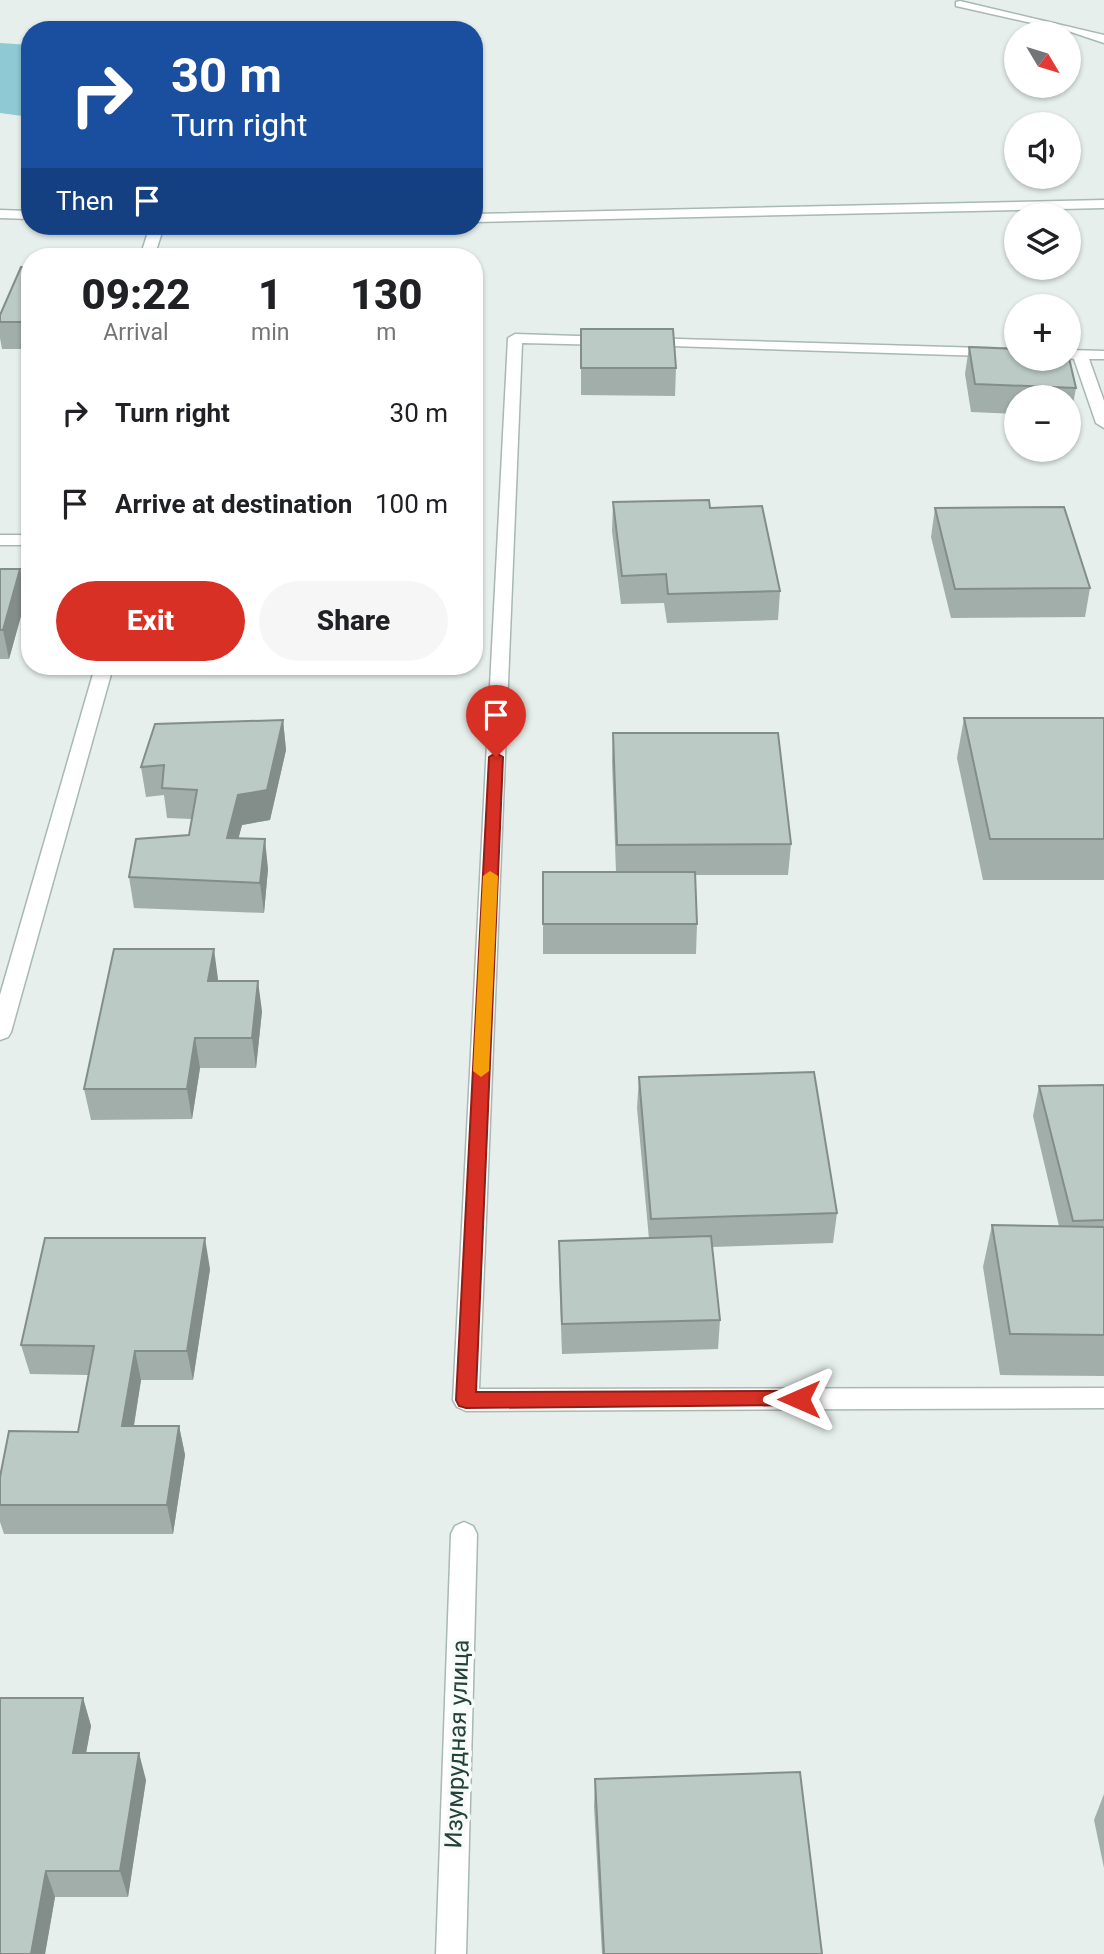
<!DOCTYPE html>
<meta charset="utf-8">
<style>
:root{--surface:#fff;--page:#f6f6f6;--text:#202124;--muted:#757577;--accent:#d93025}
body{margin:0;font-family:Roboto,sans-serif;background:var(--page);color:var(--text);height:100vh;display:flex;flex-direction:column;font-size:26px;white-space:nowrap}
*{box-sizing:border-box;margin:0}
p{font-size:23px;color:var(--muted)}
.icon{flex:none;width:38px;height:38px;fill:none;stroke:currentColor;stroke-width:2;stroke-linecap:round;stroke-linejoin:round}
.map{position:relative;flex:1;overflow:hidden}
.sheet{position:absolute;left:21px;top:248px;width:462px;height:427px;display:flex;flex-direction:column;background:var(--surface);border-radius:28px;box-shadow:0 2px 5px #0004}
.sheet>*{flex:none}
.banner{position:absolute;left:21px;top:21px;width:462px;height:214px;border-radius:28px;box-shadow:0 2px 5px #0004;background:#1a4fa0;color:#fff;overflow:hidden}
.needle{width:46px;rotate:128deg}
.controls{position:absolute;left:1004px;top:21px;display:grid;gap:14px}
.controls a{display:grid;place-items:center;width:77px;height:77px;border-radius:50%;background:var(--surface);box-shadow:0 2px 5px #0004;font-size:35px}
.pin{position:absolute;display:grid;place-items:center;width:60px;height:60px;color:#fff;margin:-72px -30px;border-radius:50% 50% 50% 0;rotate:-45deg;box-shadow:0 0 7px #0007}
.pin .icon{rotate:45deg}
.me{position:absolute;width:77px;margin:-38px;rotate:270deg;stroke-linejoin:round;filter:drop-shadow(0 0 5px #0008)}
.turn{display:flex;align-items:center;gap:24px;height:147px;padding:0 35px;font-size:32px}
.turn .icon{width:91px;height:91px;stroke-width:2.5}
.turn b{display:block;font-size:49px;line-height:60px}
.then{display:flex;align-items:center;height:66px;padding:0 35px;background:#0003;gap:14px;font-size:26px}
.eta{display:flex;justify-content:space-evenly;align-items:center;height:119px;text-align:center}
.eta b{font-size:42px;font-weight:800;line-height:49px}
.action{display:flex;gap:14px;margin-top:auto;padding:14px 35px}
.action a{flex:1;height:80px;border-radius:42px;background:var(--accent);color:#fff;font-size:28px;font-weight:800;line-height:80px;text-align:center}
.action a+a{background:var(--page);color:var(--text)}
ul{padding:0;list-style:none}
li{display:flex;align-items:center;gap:21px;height:91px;padding:0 35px}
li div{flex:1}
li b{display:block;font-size:26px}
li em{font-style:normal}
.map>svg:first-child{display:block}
.water{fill:#8ec9d4}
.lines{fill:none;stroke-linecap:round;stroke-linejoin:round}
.minor-casing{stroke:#a8b8b2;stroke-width:3}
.minor{fill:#fff;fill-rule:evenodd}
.wall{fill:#a1aea9}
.shaded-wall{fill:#838d89}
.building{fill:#bbcac4;stroke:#838d89;stroke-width:2}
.route{fill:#d93025;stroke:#8d1f18;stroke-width:2}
.slow{fill:#f59e0b}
.labels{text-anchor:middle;stroke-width:7;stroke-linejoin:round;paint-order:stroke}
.near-street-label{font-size:24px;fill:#24423a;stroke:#f7fbf9}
</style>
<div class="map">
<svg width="1104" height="1954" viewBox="0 0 1104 1954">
<rect width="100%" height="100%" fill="#e6efeb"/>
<path class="water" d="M0 43 30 45V117L0 113Z"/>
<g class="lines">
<g class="minor-casing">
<g id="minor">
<path d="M960 1 1104 35V43L1071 32 956 6V2Z"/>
<path d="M1104 200V208L474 222V214Z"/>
<path d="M0 210 30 211V219L0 218Z"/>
<path d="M150 226H164L154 257H140Z"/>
<path d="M515 334 609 337 616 341 609 345 522 343 479 1389 1104 1388V1408L466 1411 457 1407 453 1400 508 338Z"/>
<path d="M645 338 1017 349V357L640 345V339Z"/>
<path d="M1069 350 1104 351V359H1089L1104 401V428L1096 423 1074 359 1069 358Z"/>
<rect x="0" y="535" width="30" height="10"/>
<path d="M95 667H113L11 1032 8 1037 0 1040V995Z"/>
<path d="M464 1522 473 1526 477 1534 466 1954H436L451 1534 455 1526Z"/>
</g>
</g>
<use href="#minor" class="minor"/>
</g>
<g class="wall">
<path d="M30 267V349H2L0 338V315Z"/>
<path d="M581 329 676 368 675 396 581 395Z"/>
<path d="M969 347 1076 388 1071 415H1069V397H1017V414L971 412 965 374Z"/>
<path d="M613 502 710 508 780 591 778 620 667 623 664 603 621 604 612 531Z"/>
<path d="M935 508 1090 588 1085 617 951 618 931 537Z"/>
<path d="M0 569H20L26 598 9 659H0Z"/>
<path d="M964 718H1104V880H983L957 758Z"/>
<path d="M283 720 286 750 270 820 242 825 238 838 268 869 264 913 134 908 129 877 189 835 192 819 167 818 164 795 146 797 141 767Z"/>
<path d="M613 733 791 844 788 875H695L697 924 696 954H543V872H616L612 762Z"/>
<path d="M218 979V981L262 1011 256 1068H200L192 1119 91 1120 84 1089Z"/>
<path d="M639 1077 837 1213 833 1243 712 1247 720 1320 718 1349 562 1354 559 1272V1241L649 1239 637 1108Z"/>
<path d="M1104 1085V1376L1000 1375 983 1267 992 1225 1059 1226 1033 1116 1039 1086Z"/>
<path d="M210 1269 193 1380H141L134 1426H179L185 1455 173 1534H4L0 1522V1477L78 1432 88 1375 30 1374 21 1345Z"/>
<path d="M83 1698 91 1726 86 1753 146 1780 128 1897H55L45 1954H0Z"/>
<path d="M595 1779 822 1954H602L594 1806Z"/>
<path d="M1104 1794V1868L1094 1820Z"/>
</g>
<g class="shaded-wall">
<path d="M20 569 26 598 9 659 3 630Z"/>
<path d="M283 720 286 750 270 820 242 825 231 868 227 838 238 795Z"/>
<path d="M265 839 268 869 264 913 260 883Z"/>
<path d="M214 949 218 979 213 1011 208 981Z"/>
<path d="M258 981 262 1011 256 1068 252 1038Z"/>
<path d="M195 1038 200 1068 192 1119 187 1089Z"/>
<path d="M205 1238 210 1269 193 1380 187 1351Z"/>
<path d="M135 1351 141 1380 129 1455 122 1426Z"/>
<path d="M179 1426 185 1455 173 1534 167 1505Z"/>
<path d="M83 1698 91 1726 81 1780 73 1753Z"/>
<path d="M139 1753 146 1780 128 1897 120 1871Z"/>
<path d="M46 1871 55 1897 45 1954H31Z"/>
</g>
<g class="building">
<path d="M21 267H30V322H0V315Z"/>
<path d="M581 329H673L676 368H581Z"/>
<path d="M969 347 1017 349V359H1069V358L1076 388 975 384Z"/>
<path d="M709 500 710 508 762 506 780 591 668 594 666 574 622 576 613 502Z"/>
<path d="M1064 507 1090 588 955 589 935 508Z"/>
<path d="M0 569H20L3 630H0Z"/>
<path d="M964 718H1104V839H990Z"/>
<path d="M283 720 267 790 238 795 227 838 265 839 260 883 129 877 136 839 189 835 197 790 162 788 164 765 141 767 155 724Z"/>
<path d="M613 733H778L791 844 617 845Z"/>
<path d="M543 872H695L697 924H543Z"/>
<path d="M114 949H214L208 981H258L252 1038H195L187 1089H84Z"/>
<path d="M814 1072 837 1213 651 1219 639 1077Z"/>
<path d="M1104 1085V1220L1073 1221 1039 1086Z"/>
<path d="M992 1225 1104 1227V1335L1010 1334Z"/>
<path d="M711 1236 720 1320 562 1324 559 1241Z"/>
<path d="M45 1238H205L187 1351H135L122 1426H179L167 1505H0V1477L9 1431 78 1432 94 1346 21 1345Z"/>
<path d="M0 1698H83L73 1753H139L120 1871H46L31 1954H0Z"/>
<path d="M800 1772 822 1954H604L595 1779Z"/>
</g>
<path class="route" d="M496 753 503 757 476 1392 799 1391 805 1393 808 1399 805 1405 466 1408 459 1406 456 1400 489 757Z"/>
<path class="slow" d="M490 871 498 876 489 1071 481 1077 473 1071 483 876Z"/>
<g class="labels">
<g class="near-street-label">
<text transform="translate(457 1744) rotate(-88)" y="8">Изумрудная улица</text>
</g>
</g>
</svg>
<div class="controls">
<a><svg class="needle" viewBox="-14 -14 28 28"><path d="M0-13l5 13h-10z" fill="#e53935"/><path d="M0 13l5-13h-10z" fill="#757577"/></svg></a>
<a><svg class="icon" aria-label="sound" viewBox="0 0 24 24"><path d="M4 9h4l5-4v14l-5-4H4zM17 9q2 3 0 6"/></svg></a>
<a><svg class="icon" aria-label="layers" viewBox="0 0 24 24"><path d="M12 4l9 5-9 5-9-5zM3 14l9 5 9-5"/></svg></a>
<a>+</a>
<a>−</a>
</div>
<div class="pin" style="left:496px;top:757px;background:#d93025"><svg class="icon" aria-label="arrive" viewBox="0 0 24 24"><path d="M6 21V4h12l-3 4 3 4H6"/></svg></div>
<svg class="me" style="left:799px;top:1399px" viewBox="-20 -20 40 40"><path d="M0-17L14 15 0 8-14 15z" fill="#d93025" stroke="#fff" stroke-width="4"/></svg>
<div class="banner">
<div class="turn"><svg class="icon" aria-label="right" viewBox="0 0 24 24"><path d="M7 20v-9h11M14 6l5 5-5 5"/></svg><div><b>30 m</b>Turn right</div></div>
<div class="then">Then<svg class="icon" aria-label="arrive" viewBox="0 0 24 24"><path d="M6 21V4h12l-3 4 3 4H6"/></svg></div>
</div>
<section class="sheet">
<div class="eta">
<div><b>09:22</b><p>Arrival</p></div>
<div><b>1</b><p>min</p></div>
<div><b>130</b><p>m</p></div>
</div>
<ul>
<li><svg class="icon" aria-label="right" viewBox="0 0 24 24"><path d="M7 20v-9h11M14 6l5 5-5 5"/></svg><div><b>Turn right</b></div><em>30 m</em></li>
<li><svg class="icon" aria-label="arrive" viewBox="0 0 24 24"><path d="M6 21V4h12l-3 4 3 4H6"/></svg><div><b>Arrive at destination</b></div><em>100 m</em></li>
</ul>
<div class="action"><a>Exit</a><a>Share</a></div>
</section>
</div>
